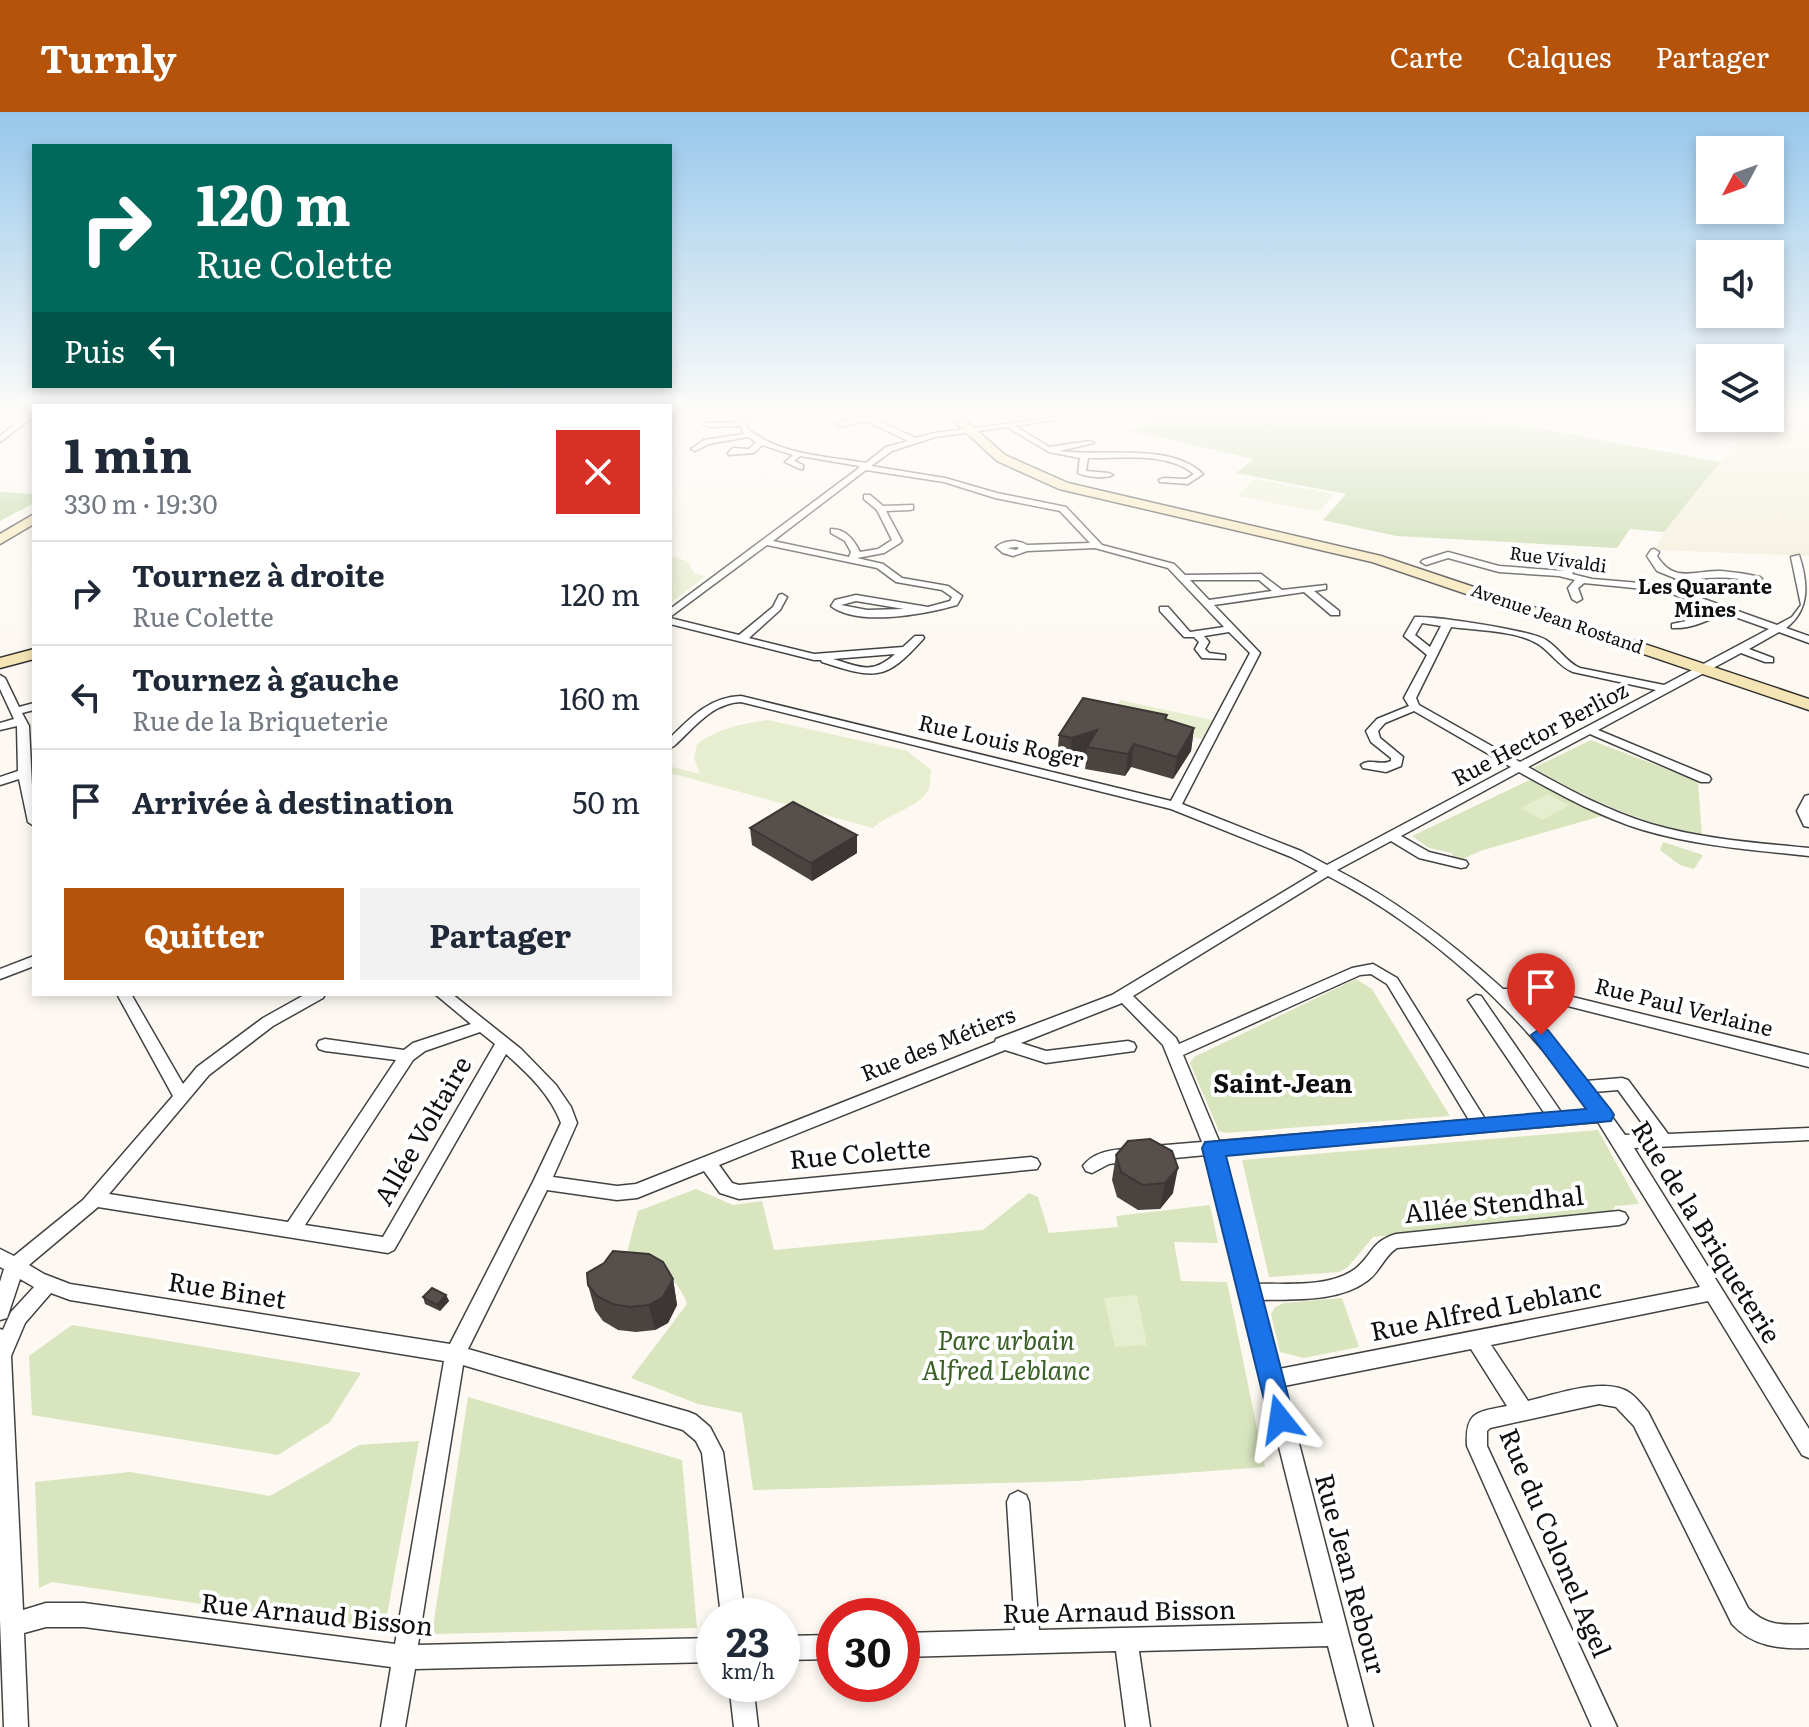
<!DOCTYPE html>
<html lang="fr">
<meta charset="utf-8">
<style>
:root{--surface:#fff;--page:#f2f2f3;--text:#1f2937;--muted:#747a83;--line:#e0e1e3;--accent:#b45309}
body{margin:0;font-family:Literata,serif;background:var(--page);color:var(--text);height:100vh;display:flex;flex-direction:column;font-size:30px;white-space:nowrap}
*{box-sizing:border-box;margin:0}
p{font-size:26px;color:var(--muted)}
.icon{flex:none;width:44px;height:44px;fill:none;stroke:currentColor;stroke-width:2;stroke-linecap:round;stroke-linejoin:round}
.map{position:relative;flex:1;overflow:hidden}
.sheet{position:absolute;left:32px;top:292px;width:640px;height:592px;display:flex;flex-direction:column;background:var(--surface);border-radius:0px;box-shadow:0 4px 12px #0003}
.sheet>*{flex:none}
.banner{position:absolute;left:32px;top:32px;width:640px;height:244px;border-radius:0px;box-shadow:0 4px 12px #0003;background:#00695c;color:#fff;overflow:hidden}
.needle{width:52px;rotate:229deg}
.tools{position:absolute;left:1696px;top:24px;display:grid;gap:16px}
.tools a{display:grid;place-items:center;width:88px;height:88px;border-radius:0px;background:var(--surface);box-shadow:0 4px 12px #0003;font-size:40px}
.speed{position:absolute;left:696px;top:1486px;display:flex;gap:16px;font-size:40px;font-weight:700;text-align:center}
.speed>*{display:grid;place-content:center;width:104px;height:104px;border-radius:50%;background:var(--surface);box-shadow:0 4px 12px #0003;line-height:1}
.speed small{font-size:20px;font-weight:400}
.speed .limit{border:12px solid #d22;background:#fff;color:#111}
.pin{position:absolute;display:grid;place-items:center;width:68px;height:68px;color:#fff;margin:-82px -34px;border-radius:50% 50% 50% 0;rotate:-45deg;box-shadow:0 0 8px #0007}
.pin .icon{rotate:45deg}
.me{position:absolute;width:88px;margin:-44px;rotate:345deg;stroke-linejoin:round;filter:drop-shadow(0 0 6px #0008)}
.turn{display:flex;align-items:center;gap:28px;height:168px;padding:0 32px;font-size:36px}
.turn .icon{width:104px;height:104px;stroke-width:2.5}
.turn b{display:block;font-size:56px;line-height:68px}
.then{display:flex;align-items:center;height:76px;padding:0 32px;background:#0003;gap:16px;font-size:30px}
.round{display:grid;place-items:center;flex:none;width:84px;height:84px;border-radius:0px;background:var(--page)}
.headline{display:flex;align-items:center;justify-content:space-between;height:136px;padding:0 32px}
h1{font-size:48px;font-weight:700;line-height:60px}
.action{display:flex;gap:16px;margin-top:auto;padding:16px 32px}
.action a{flex:1;height:92px;border-radius:0px;background:var(--accent);color:#fff;font-size:32px;font-weight:700;line-height:92px;text-align:center}
.action a+a{background:var(--page);color:var(--text)}
ul{padding:0;list-style:none}
li{display:flex;align-items:center;gap:24px;height:104px;padding:0 32px;border-top:2px solid var(--line)}
li div{flex:1}
li b{display:block;font-size:30px}
li em{font-style:normal}
header{display:flex;align-items:center;gap:48px;box-sizing:border-box;height:112px;padding:0 40px;background:var(--accent);color:#fff}
header strong{font-size:38px}
nav{display:flex;gap:44px;margin-inline-start:auto;font-size:28px}
.map>svg:first-child{display:block}
.farmland{fill:#f1ebd4}
.green{fill:#d8e5be}
.forest{fill:#bed49f}
.pitch{fill:#e7edcf}
.lines{fill:none;stroke-linecap:round;stroke-linejoin:round}
.street-casing{stroke:#424242;stroke-width:3}
.secondary-casing{stroke:#313131;stroke-width:3}
.street{fill:#fff;fill-rule:evenodd}
.secondary{fill:#f6e5b4;fill-rule:evenodd}
.wall{fill:#4a4441}
.shaded-wall{fill:#3c3735}
.building{fill:#564f4c;stroke:#3c3735;stroke-width:2}
.route{fill:#1a73e8;stroke:#114b97;stroke-width:2}
.labels{text-anchor:middle;stroke-width:8;stroke-linejoin:round;paint-order:stroke}
.far-street-label{font-size:18px;fill:#0f0f0f;stroke:#fff}
.far-neighbourhood-label{font-size:20px;font-weight:bold;fill:#0f0f0f;stroke:#fff}
.street-label{font-size:22px;fill:#0f0f0f;stroke:#fff}
.quarter-label{font-size:26px;font-weight:bold;fill:#0f0f0f;stroke:#fff}
.near-street-label{font-size:26px;fill:#0f0f0f;stroke:#fff}
.near-park-label{font-size:26px;font-style:italic;fill:#3a6026;stroke:#fff}
</style>
<header>
<strong>Turnly</strong>
<nav><a>Carte</a><a>Calques</a><a>Partager</a></nav>
</header>
<div class="map">
<svg width="1809" height="1615" viewBox="0 0 1809 1615">
<rect width="100%" height="100%" fill="#fdf9f2"/>
<path class="farmland" d="M1775 305H1809V444L1655 438 1664 420 1720 350 1750 319Z"/>
<g class="green">
<path d="M1591 628C1627 643 1663 654 1698 670L1702 724C1636 709 1592 689 1533 656Z"/>
<path d="M1534 666 1605 703 1480 739 1461 748 1453 746 1452 741 1429 736 1412 724Z"/>
<path d="M1663 730 1703 743 1694 757 1680 753 1660 738Z"/>
<path d="M1356 867 1372 877 1450 1004 1225 1021 1219 1019 1190 951 1194 945Z"/>
<path d="M1598 1018 1639 1092 1615 1094 1612 1101 1373 1125 1348 1155 1339 1160 1269 1165 1242 1048Z"/>
<path d="M696 1077 733 1093 762 1089 774 1138 983 1118 1029 1081 1038 1085 1049 1121 1118 1115 1116 1104 1210 1093 1218 1131 1174 1130 1181 1169 1227 1170 1265 1355 1076 1369 753 1378 742 1301 698 1292 631 1266 687 1192C675 1158 654 1157 623 1155L638 1099Z"/>
<path d="M1342 1186 1359 1235 1304 1246 1280 1240 1271 1202 1275 1195 1284 1191Z"/>
<path d="M72 1213 361 1261 330 1310 278 1343 32 1303 29 1244Z"/>
<path d="M468 1285 682 1348 697 1516 432 1522Z"/>
<path d="M419 1329 384 1519 52 1470 39 1476 35 1370 130 1360 270 1384 359 1333Z"/>
</g>
<g class="forest">
<path d="M1155 305H1478L1720 350 1664 420 1630 417 1617 436 1396 424 1323 408 1346 382 1236 361 1254 347 1130 319Z"/>
<path d="M0 380 34 382V391L0 409Z"/>
</g>
<g class="pitch">
<path d="M1255 367 1334 382 1319 400 1238 384Z"/>
<path d="M670 444 687 449 695 462 706 464 670 491Z"/>
<path d="M1120 588 1212 608 1202 627 1109 607Z"/>
<path d="M768 608 907 639 931 658C930 663 931 673 928 678 919 696 888 701 873 716L670 661 673 655 700 662 694 646 697 632C720 616 741 612 768 608Z"/>
<path d="M1547 682 1570 693 1543 708 1521 696Z"/>
<path d="M1137 1183 1147 1233 1115 1235 1104 1186Z"/>
</g>
<g class="lines">
<g class="street-casing">
<g id="street">
<path d="M24 305H33L0 330V324Z"/>
<path d="M745 305H753L747 312 748 317C780 343 826 344 866 351L886 335 908 329 866 309 841 315 837 313 838 311 860 305H870L916 326 934 321 1059 305 1056 308 1015 314 1049 335 1090 329 1094 331 1059 339C1102 345 1170 330 1203 362L1188 372 1160 370 1159 368 1163 366 1186 367 1194 362C1166 339 1121 347 1088 346L1086 359 1109 361 1113 363C1105 367 1086 365 1078 361L1080 346 1049 340 1007 315 935 325 892 339 871 354 945 366 997 381 1066 395 1102 433 1174 452 1185 463 1261 462 1282 478 1326 473V477L1314 479 1339 499V503H1331L1304 480 1214 493 1260 541 1182 692 1301 739 1327 753 1511 655 1414 599 1385 611 1378 619 1380 626 1403 645 1401 654 1386 660 1363 656 1361 653C1369 646 1381 654 1391 649V646L1371 630 1366 619 1377 607 1409 594 1404 586 1427 543 1404 524 1415 505C1435 504 1530 518 1546 528 1559 536 1566 550 1580 556L1664 573 1769 517 1724 501C1707 509 1691 517 1672 516V512L1691 508 1715 497 1664 479 1584 471 1578 476 1582 487 1577 490 1572 487 1568 476 1575 468 1559 464 1499 460 1448 446 1426 453 1421 450 1423 448 1448 440 1499 454 1564 459 1557 443 1562 440 1567 443 1574 459 1572 462 1592 467 1664 473 1677 467 1657 459 1647 444 1651 438 1654 437 1659 440 1657 444C1674 472 1695 458 1721 459 1734 460 1747 462 1760 465L1762 467 1757 470C1728 464 1700 462 1673 476L1777 513 1792 505 1801 493 1791 445 1799 443C1809 473 1809 499 1786 516L1809 524V531L1779 520 1749 537 1773 546V550H1765L1741 541 1598 618 1709 664 1711 667 1709 670H1701L1590 622 1528 655C1567 677 1608 699 1651 712 1702 727 1756 731 1809 736V744C1753 738 1697 734 1643 718 1600 705 1559 682 1519 660L1401 724 1429 740 1466 749 1468 752 1466 755 1461 756 1419 746 1391 729 1337 758C1398 789 1453 832 1503 877H1540L1809 943V955L1540 887H1514L1546 919 1586 969 1622 966 1628 968 1668 1022 1809 1016V1028L1634 1036 1809 1317V1346L1802 1343 1708 1189 1491 1233 1528 1289C1555 1283 1605 1264 1630 1281 1637 1286 1643 1294 1648 1300L1748 1496C1767 1515 1784 1513 1809 1512V1536C1780 1537 1753 1535 1732 1512L1634 1314 1616 1295 1599 1292 1490 1316 1487 1319V1334L1617 1615H1592L1467 1334C1465 1299 1477 1300 1507 1294L1471 1237 1284 1274 1373 1615H1349L1328 1534 1139 1539 1150 1615H1126L1116 1539 902 1545V1521L1015 1518 1007 1390 1010 1383 1018 1379 1026 1383 1029 1390 1039 1518 1323 1511 1264 1275 1260 1268 1261 1265 1206 1043 1154 1048 1148 1046 1145 1041 1148 1036 1154 1034 1202 1030 1163 933 1122 891 1021 931 1046 939 1128 929 1134 931 1136 935 1134 939 1046 951 1005 938 719 1053 732 1071 739 1073 1031 1045 1037 1047 1040 1052 1037 1057 739 1087 720 1081 704 1059 637 1086 617 1088 547 1078 468 1237 689 1300 696 1303 710 1315 723 1340 745 1504H721L702 1341 696 1329 683 1318 463 1253 418 1533 714 1526V1550L415 1557 405 1615H381L391 1555 84 1515H46L24 1521 28 1615H4L0 1508V1217L3 1218 11 1200 34 1175 20 1167 7 1206 0 1208V1170L4 1157 0 1155V1137L14 1144 83 1088 173 984 117 882H131L183 972 197 955 263 906 306 882H325L323 886 273 914 209 963 109 1082 288 1110 396 948 325 939 319 937 317 933 319 929 325 927 404 938 413 931 471 912 435 882H452L521 937 556 973 571 995 577 1011 553 1065 617 1074 636 1072 995 930 996 927 1112 883 1318 759 1291 745 1171 697 741 590C712 591 694 616 674 634L670 636V626C691 605 710 585 741 584L1171 689 1250 541 1229 520 1204 524 1209 530 1205 537 1209 541 1225 543V547L1202 546 1195 537 1199 530 1194 525H1184L1160 499V495H1168L1190 520 1224 515 1168 456 1095 436 1027 439 1013 444 1003 441 996 435C1005 428 1017 427 1027 433L1090 431 1060 399 995 386 944 370 866 358 773 429 849 445 851 440 845 429 831 421V417C846 417 854 428 860 440L878 437 892 428 877 398 864 387V383H870L883 394 913 393V397L910 398 886 399 902 429 900 431 884 441 857 446 883 452 902 466 948 474 962 484 957 493C926 502 858 515 831 494L835 488 856 483 928 495 950 489 952 485 942 478 896 470 877 456 767 433 670 505V497L859 356V354L800 344 794 349 803 353V357H800L785 350 793 343 762 333 754 341 729 343 728 341 733 336 749 337 756 330 748 325 709 332 695 339 691 337 704 328 744 322 740 314 708 315 704 313 705 311 741 310ZM1017 435 1019 436 1016 438 1007 436ZM1190 468H1259L1272 479 1209 488ZM856 489 904 497 867 498 841 493ZM1422 511 1441 514 1430 535 1415 523ZM1451 515C1476 518 1518 519 1538 532 1551 540 1558 554 1573 560L1656 578 1520 650 1419 593 1416 586ZM1328 764C1432 818 1522 902 1589 998L1561 1000 1481 884 1476 883 1468 888 1545 1002 1485 1007 1397 866 1373 852 1352 856 1179 932 1176 926 1133 884ZM1371 862 1387 872 1469 1008 1219 1029 1183 943 1360 863ZM480 920 495 932 383 1125 305 1113 413 948 425 939ZM506 942C528 962 550 982 561 1011L533 1070 450 1232 70 1172 44 1162 29 1153 98 1095 388 1141 394 1138ZM1618 978 1650 1022 1625 1023 1594 980ZM1598 1010 1700 1175 1279 1257 1261 1188C1295 1187 1339 1190 1367 1169 1380 1160 1384 1144 1397 1136L1619 1113 1625 1111 1628 1106 1625 1101 1619 1099 1396 1122C1370 1130 1373 1143 1355 1157 1329 1176 1287 1171 1257 1172L1223 1042ZM51 1181 70 1188 444 1249 395 1532 84 1491H46L23 1498 11 1244 25 1211Z"/>
<path d="M782 482 787 485 780 498 749 526 814 542 903 535 915 524H923L924 526C885 570 875 567 822 550L821 548H814L670 512V506L739 523 773 495 779 483ZM895 542C872 563 860 555 833 547Z"/>
<path d="M0 563 5 566 19 595 34 591V598L22 601 29 614 34 714 28 710 19 667 0 673V665L18 659 17 614 0 618V611L14 607 0 577Z"/>
<path d="M1809 683V715L1804 714 1797 699 1805 684Z"/>
<path d="M34 844V854L0 867V857Z"/>
<path d="M1133 1036 1139 1038 1142 1043 1139 1048 1109 1052 1092 1061 1086 1059 1083 1054C1095 1038 1115 1038 1133 1036Z"/>
<path d="M834 1523V1547L782 1548V1524Z"/>
<path d="M729 1572H753L758 1615H734Z"/>
</g>
</g>
<g class="secondary-casing">
<g id="secondary">
<path d="M949 305H962L1005 343 1068 371 1381 444 1809 587V598L1372 450 1059 377 997 349Z"/>
<path d="M34 402V412L0 432V422Z"/>
<path d="M34 537V547L0 556V546Z"/>
</g>
</g>
<use href="#street" class="street"/>
<use href="#secondary" class="secondary"/>
</g>
<g class="wall">
<path d="M1167 603 1166 607 1194 616 1191 639 1173 667 1131 655 1125 664 1085 657 1087 643 1069 648 1057 646 1059 623Z"/>
<path d="M750 716 857 723V741L812 769 752 733Z"/>
<path d="M1128 1029 1173 1081 1160 1097 1138 1098 1117 1085 1112 1068 1116 1043Z"/>
<path d="M673 1167 677 1193 668 1211 655 1218 636 1220 618 1218 603 1209 595 1198 588 1173Z"/>
<path d="M446 1183 449 1189 440 1199 425 1192 423 1185Z"/>
</g>
<g class="shaded-wall">
<path d="M1194 616 1191 639 1173 667 1177 645Z"/>
<path d="M1097 618 1087 635V643L1069 648 1072 626Z"/>
<path d="M1134 632 1131 655 1125 664 1128 642Z"/>
<path d="M857 723V741L812 769 811 751Z"/>
<path d="M1178 1056 1173 1081 1160 1097 1165 1071Z"/>
<path d="M673 1167 677 1193 668 1211 655 1218 649 1193Z"/>
<path d="M446 1183 449 1189 440 1199 437 1193Z"/>
</g>
<g class="building">
<path d="M1083 586 1167 603 1165 607 1194 616 1177 645 1134 632 1128 642 1087 635 1097 618 1072 626 1059 623Z"/>
<path d="M793 690 857 723 811 751 750 716Z"/>
<path d="M1150 1027 1172 1039 1178 1056 1165 1071 1143 1073 1121 1060 1116 1043 1128 1029Z"/>
<path d="M613 1139 649 1142 663 1150 673 1167 663 1185 649 1193 630 1195 612 1192 597 1184 588 1173 587 1161 604 1151Z"/>
<path d="M432 1176 446 1183 437 1193 423 1185Z"/>
</g>
<linearGradient id="sky" x2="0" y2="1"><stop stop-color="#96c7eb"/><stop offset="0.57" stop-color="#fefcf9"/><stop offset="1" stop-color="#fefcf9" stop-opacity="0"/></linearGradient>
<rect width="1809" height="531" fill="url(#sky)"/>
<path class="route" d="M1541 916 1548 918 1611 998 1614 1003 1611 1009 1226 1044 1294 1307 1290 1316 1280 1319 1271 1316 1202 1036 1205 1030 1586 997 1531 923Z"/>
<g class="labels">
<g class="far-street-label">
<text transform="translate(1558 448) rotate(8)" y="6">Rue Vivaldi</text>
<text transform="translate(1557 507) rotate(19)" y="6">Avenue Jean Rostand</text>
</g>
<g class="far-neighbourhood-label">
<text x="1705" y="482">Les Quarante<tspan x="1705" dy="23">Mines</tspan></text>
</g>
<g class="street-label">
<text transform="translate(1540 622) rotate(-28)" y="8">Rue Hector Berlioz</text>
<text transform="translate(1001 629) rotate(13)" y="8">Rue Louis Roger</text>
<text transform="translate(1684 895) rotate(14)" y="8">Rue Paul Verlaine</text>
<text transform="translate(938 932) rotate(-22)" y="8">Rue des Métiers</text>
</g>
<g class="quarter-label">
<text x="1283" y="981">Saint-Jean</text>
</g>
<g class="near-street-label">
<text transform="translate(423 1019) rotate(-60)" y="9">Allée Voltaire</text>
<text transform="translate(860 1042) rotate(-5)" y="9">Rue Colette</text>
<text transform="translate(1494 1093) rotate(-6)" y="9">Allée Stendhal</text>
<text transform="translate(1706 1120) rotate(58)" y="9">Rue de la Briqueterie</text>
<text transform="translate(227 1179) rotate(9)" y="9">Rue Binet</text>
<text transform="translate(1486 1198) rotate(-11)" y="9">Rue Alfred Leblanc</text>
<text transform="translate(1555 1431) rotate(67)" y="9">Rue du Colonel Agel</text>
<text transform="translate(1350 1462) rotate(75)" y="9">Rue Jean Rebour</text>
<text transform="translate(1119 1500) rotate(-1)" y="9">Rue Arnaud Bisson</text>
<text transform="translate(317 1503) rotate(6)" y="9">Rue Arnaud Bisson</text>
</g>
<g class="near-park-label">
<text x="1006" y="1238">Parc urbain<tspan x="1006" dy="30">Alfred Leblanc</tspan></text>
</g>
</g>
</svg>
<div class="tools">
<a><svg class="needle" viewBox="-14 -14 28 28"><path d="M0-13l5 13h-10z" fill="#e53935"/><path d="M0 13l5-13h-10z" fill="#747a83"/></svg></a>
<a><svg class="icon" aria-label="sound" viewBox="0 0 24 24"><path d="M4 9h4l5-4v14l-5-4H4zM17 9q2 3 0 6"/></svg></a>
<a><svg class="icon" aria-label="layers" viewBox="0 0 24 24"><path d="M12 4l9 5-9 5-9-5zM3 14l9 5 9-5"/></svg></a>
</div>
<div class="speed"><div>23<small>km/h</small></div><div class="limit">30</div></div>
<div class="pin" style="left:1541px;top:923px;background:#d93025"><svg class="icon" aria-label="arrive" viewBox="0 0 24 24"><path d="M6 21V4h12l-3 4 3 4H6"/></svg></div>
<svg class="me" style="left:1280px;top:1307px" viewBox="-20 -20 40 40"><path d="M0-17L14 15 0 8-14 15z" fill="#1a73e8" stroke="#fff" stroke-width="4"/></svg>
<div class="banner">
<div class="turn"><svg class="icon" aria-label="right" viewBox="0 0 24 24"><path d="M7 20v-9h11M14 6l5 5-5 5"/></svg><div><b>120 m</b>Rue Colette</div></div>
<div class="then">Puis<svg class="icon" aria-label="left" viewBox="0 0 24 24"><path d="M17 20v-9H6M10 6l-5 5 5 5"/></svg></div>
</div>
<section class="sheet">
<div class="headline"><div><h1>1 min</h1><p>330 m · 19:30</p></div><a class="round" style="background:#d93025;color:#fff"><svg class="icon" aria-label="close" viewBox="0 0 24 24"><path d="M6 6l12 12M18 6L6 18"/></svg></a></div>
<ul>
<li><svg class="icon" aria-label="right" viewBox="0 0 24 24"><path d="M7 20v-9h11M14 6l5 5-5 5"/></svg><div><b>Tournez à droite</b><p>Rue Colette</p></div><em>120 m</em></li>
<li><svg class="icon" aria-label="left" viewBox="0 0 24 24"><path d="M17 20v-9H6M10 6l-5 5 5 5"/></svg><div><b>Tournez à gauche</b><p>Rue de la Briqueterie</p></div><em>160 m</em></li>
<li><svg class="icon" aria-label="arrive" viewBox="0 0 24 24"><path d="M6 21V4h12l-3 4 3 4H6"/></svg><div><b>Arrivée à destination</b></div><em>50 m</em></li>
</ul>
<div class="action"><a>Quitter</a><a>Partager</a></div>
</section>
</div>
